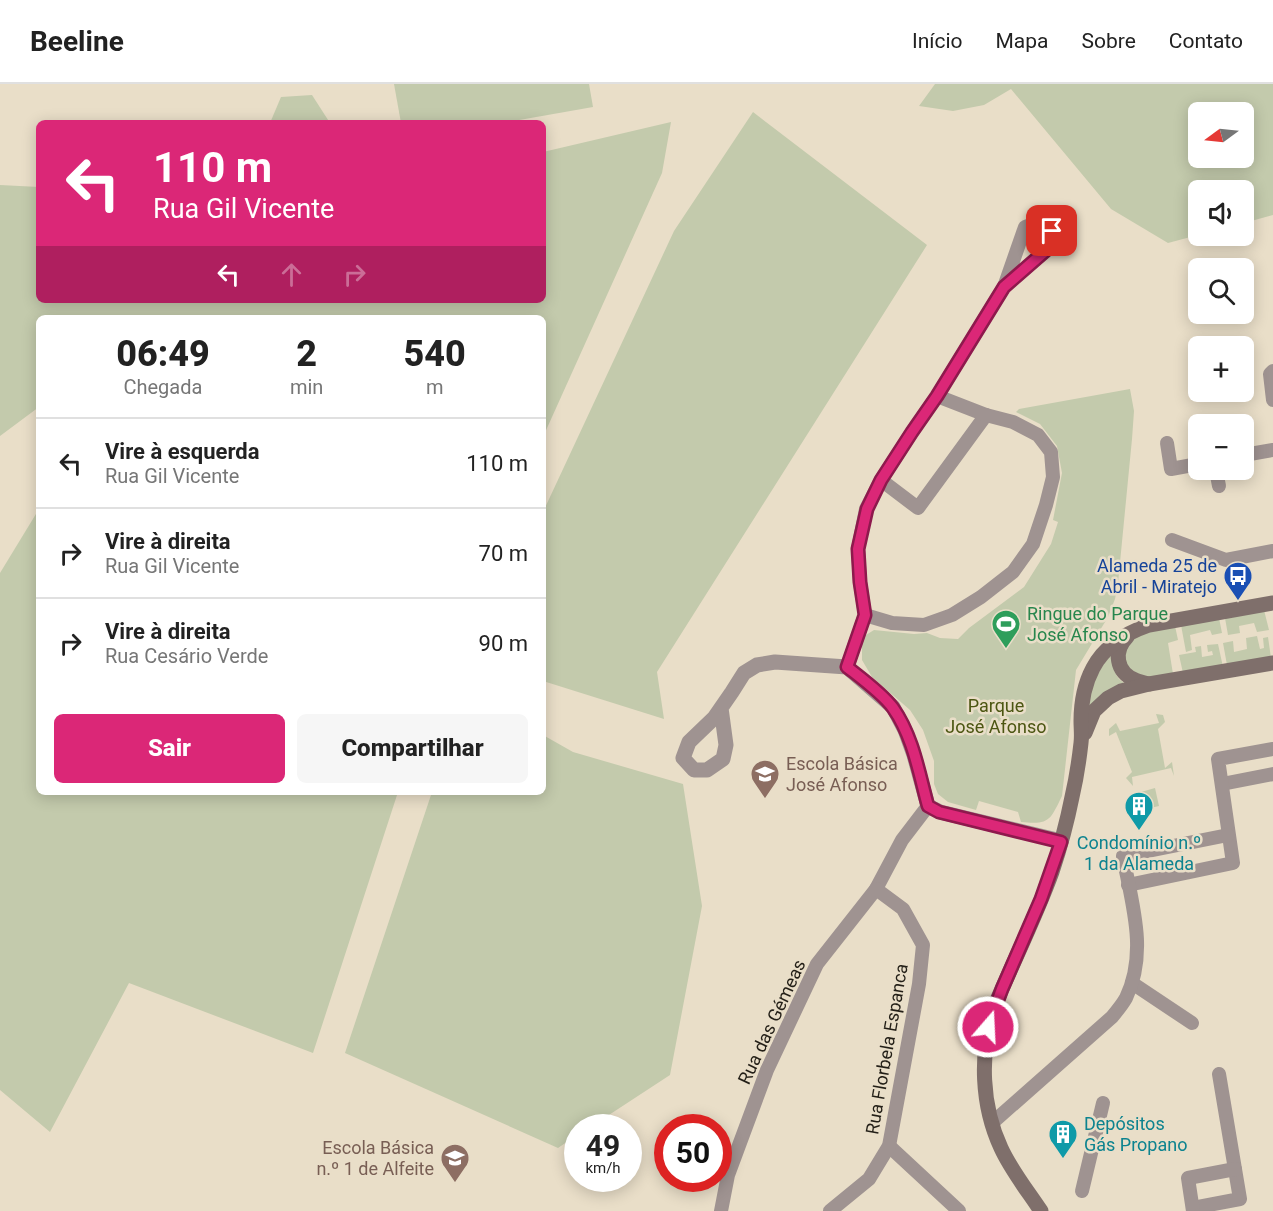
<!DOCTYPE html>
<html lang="pt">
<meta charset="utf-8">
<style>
:root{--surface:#fff;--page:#f6f6f6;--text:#222;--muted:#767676;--line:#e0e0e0;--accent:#db2777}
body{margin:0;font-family:Roboto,sans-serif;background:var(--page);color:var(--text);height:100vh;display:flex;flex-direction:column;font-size:22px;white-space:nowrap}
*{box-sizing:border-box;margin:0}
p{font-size:20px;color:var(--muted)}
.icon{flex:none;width:33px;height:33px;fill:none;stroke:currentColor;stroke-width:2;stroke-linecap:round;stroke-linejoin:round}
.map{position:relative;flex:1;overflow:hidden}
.details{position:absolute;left:36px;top:231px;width:510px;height:480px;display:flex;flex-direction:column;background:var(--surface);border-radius:9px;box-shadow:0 3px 15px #0003}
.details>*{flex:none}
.banner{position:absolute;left:36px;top:36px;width:510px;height:183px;border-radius:9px;box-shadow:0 3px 15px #0003;background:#db2777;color:#fff;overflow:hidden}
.needle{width:39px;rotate:255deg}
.tools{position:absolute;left:1188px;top:18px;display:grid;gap:12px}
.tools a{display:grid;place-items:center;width:66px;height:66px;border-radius:9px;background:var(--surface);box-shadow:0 3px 15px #0003;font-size:30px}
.speed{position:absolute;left:564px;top:1030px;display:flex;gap:12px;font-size:30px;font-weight:700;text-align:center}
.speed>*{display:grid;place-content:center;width:78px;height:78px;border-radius:50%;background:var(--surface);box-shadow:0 3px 15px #0003;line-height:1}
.speed small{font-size:15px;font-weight:400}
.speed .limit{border:9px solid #d22;background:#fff;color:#111}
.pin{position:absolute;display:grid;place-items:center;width:51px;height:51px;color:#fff;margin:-26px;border-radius:12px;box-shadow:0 3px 9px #0006}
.me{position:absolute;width:66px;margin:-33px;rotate:19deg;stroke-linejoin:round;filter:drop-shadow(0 0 4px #0008)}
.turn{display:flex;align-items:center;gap:21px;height:126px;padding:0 18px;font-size:27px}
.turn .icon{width:78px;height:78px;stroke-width:2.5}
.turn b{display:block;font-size:42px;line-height:51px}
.lanes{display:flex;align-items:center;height:57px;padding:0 18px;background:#0003;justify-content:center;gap:30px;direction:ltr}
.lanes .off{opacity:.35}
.eta{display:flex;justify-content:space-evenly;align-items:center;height:102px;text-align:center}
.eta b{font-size:36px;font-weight:800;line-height:42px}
.cta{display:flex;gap:12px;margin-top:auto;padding:12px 18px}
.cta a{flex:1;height:69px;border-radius:9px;background:var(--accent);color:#fff;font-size:24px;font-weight:800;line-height:69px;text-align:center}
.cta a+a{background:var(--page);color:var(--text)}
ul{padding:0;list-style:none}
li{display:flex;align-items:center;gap:18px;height:90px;padding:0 18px;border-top:2px solid var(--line)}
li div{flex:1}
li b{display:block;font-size:22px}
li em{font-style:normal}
header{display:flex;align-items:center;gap:36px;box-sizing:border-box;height:84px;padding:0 30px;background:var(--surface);border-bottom:2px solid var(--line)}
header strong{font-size:28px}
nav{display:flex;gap:33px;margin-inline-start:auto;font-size:21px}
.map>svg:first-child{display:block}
.green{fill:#c3caac;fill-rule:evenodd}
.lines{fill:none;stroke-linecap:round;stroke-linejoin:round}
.minor{stroke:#9f9391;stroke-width:14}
.tertiary{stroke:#9f9391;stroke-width:15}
.secondary{stroke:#7f6f6b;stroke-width:15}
.route-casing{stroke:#8e194d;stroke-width:15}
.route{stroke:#db2777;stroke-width:10}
.labels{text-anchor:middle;stroke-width:5;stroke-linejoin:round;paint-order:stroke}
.transit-label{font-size:18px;fill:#164399;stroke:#e9dec8;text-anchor:end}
.leisure-label{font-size:18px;fill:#27864d;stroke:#e9dec8;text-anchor:start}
.park-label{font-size:18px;fill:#4c5612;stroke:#e9dec8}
.education-label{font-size:18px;fill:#785e54;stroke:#e9dec8;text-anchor:start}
.culture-label{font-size:18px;fill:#0d838f;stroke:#e9dec8}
.street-label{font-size:18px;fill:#231f17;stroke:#e9dec8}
</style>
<header>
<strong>Beeline</strong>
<nav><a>Início</a><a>Mapa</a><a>Sobre</a><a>Contato</a></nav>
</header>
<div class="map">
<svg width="1273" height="1127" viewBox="0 0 1273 1127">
<rect width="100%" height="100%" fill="#e9dec8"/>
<g class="green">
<path d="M394 0H589L593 23 502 39H401Z"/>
<path d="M935 0H1273V131L1244 139V106H1198V151L1168 159 1111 125 1011 5 984 21 953 27 919 22ZM1198 28H1244V74H1198Z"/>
<path d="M312 11 330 39H270L281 13Z"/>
<path d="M753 28 927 161 657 588 664 635 543 597V428L674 147Z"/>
<path d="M671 38 662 89 543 353V234H39V323L0 352V101L39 103V216H543V68Z"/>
<path d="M1130 305 1134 327 1132 355 1118 499 1115 515 1108 533 1076 586 1062 712C1050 736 1050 741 1021 738L1018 728 979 717 976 726 948 718 938 710 934 700V677L923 646 910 626 872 593 862 576V557L866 551 874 546 914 550 927 549 940 554 958 555 969 544 1024 503 1051 460 1058 438 1053 436 1062 389 1057 362 1040 340 1016 328 1019 325Z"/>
<path d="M39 425V708H398L313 969 129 899 50 1048 0 1006V489Z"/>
<path d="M1264 526 1269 546 1257 548 1254 539 1239 542 1240 549 1228 551 1225 534Z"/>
<path d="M1219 534 1222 549 1212 551 1210 546 1190 551 1192 566 1186 568 1181 541Z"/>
<path d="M1175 542 1178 556 1168 559 1173 590 1146 594 1127 584 1122 567 1137 549Z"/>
<path d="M1257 552 1260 565 1264 564 1263 554 1268 553 1271 574 1227 581 1223 559 1233 557 1234 568 1247 565 1246 554Z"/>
<path d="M1218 560 1223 583 1183 589 1179 571 1196 568 1195 563 1201 562 1202 573 1213 571 1212 567 1208 568 1207 561Z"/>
<path d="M1115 566C1112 585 1113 595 1132 603L1086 623C1090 602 1100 582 1115 566Z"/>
<path d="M1156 630 1163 631 1165 638 1158 645 1165 684 1172 678 1174 692 1171 684 1132 693 1133 702 1126 694 1132 688 1116 648 1109 652V645L1116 639 1120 647 1159 639Z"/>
<path d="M543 651 573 668 683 700 702 822 670 991 589 1044H578L577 1051 558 1064 345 969 432 708H543Z"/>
<path d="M1155 704 1159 722 1137 727 1134 710Z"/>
</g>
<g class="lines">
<g class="minor">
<path d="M1273 287 1270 290 1273 316"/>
<path d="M1167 359 1171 385 1198 380"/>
<path d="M1244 371 1273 366"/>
<path d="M1216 386 1219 402"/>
<path d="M881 396 918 424 986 331"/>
<path d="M1172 456 1226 476 1273 467"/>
<path d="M865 531 892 539 924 541 952 531 981 513 1013 488 1033 460 1046 421 1053 393 1051 368 1038 351 1013 338 986 331 937 312"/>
<path d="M847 583 865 531 860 498 858 465 866 425 881 396 912 348 937 312 1004 203 1025 143 1041 137 1052 147 1051 162 1004 203"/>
<path d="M1222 700 1273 690"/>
<path d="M1128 801 1233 779 1218 675 1273 665"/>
<path d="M1132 899 1192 939"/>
<path d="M992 1039 1112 933C1117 927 1122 921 1126 914 1148 868 1132 820 1123 772L1228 751"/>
<path d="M889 1062 959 1127"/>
<path d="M1082 1107 1103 1019"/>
<path d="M1193 1124 1240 1115 1219 990"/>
<path d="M721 1127 728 1091 767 986 817 880 876 805 902 756 928 722"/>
<path d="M830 1127 869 1095 889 1062 919 900 923 861 903 825 876 805"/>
<path d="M1193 1127 1188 1094 1235 1085"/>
</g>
<path class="tertiary" d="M721 624 726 661 723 675 707 686H694L683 674 689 658 714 634 732 608 744 589 757 581 775 578 847 583 893 623 905 646 914 671 928 722 940 728 1061 757"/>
<g class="secondary">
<path d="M1127 553C1113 567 1116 588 1135 596 1139 598 1144 599 1149 600"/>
<path d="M1085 649 1094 627 1108 614 1121 607 1149 600 1273 579"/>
<path d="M1041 1127C1027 1106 1011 1086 1001 1064 981 1021 980 971 993 926 1012 880 1035 835 1052 788 1060 764 1067 738 1072 713 1076 696 1079 677 1081 659 1082 652 1081 644 1081 637 1081 619 1085 599 1093 584 1105 561 1126 549 1149 541L1273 519"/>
</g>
</g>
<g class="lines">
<g class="route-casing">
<path id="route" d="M988 943 1002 905 1041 815 1061 758 939 728 928 722C919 689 913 652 893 624 883 610 861 594 847 583L865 531 860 498 858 465 867 425 881 396 912 348 937 312 1004 203 1051 162 1052 147"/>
</g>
<use href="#route" class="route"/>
</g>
<defs>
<g id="bus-pin" transform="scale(1.5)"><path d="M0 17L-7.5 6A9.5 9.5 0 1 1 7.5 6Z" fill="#1a4fb4" stroke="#e9dec8"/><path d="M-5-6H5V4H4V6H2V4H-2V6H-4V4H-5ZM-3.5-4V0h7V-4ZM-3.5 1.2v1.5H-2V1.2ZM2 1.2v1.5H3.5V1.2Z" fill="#fff"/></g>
<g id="stadium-pin" transform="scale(1.5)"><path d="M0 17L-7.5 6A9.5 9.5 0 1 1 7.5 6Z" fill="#2e9e5b" stroke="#e9dec8"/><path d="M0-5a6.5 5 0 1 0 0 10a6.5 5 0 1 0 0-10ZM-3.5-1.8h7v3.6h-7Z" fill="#fff"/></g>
<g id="school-pin" transform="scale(1.5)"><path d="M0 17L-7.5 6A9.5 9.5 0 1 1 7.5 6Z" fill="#8d6e63" stroke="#e9dec8"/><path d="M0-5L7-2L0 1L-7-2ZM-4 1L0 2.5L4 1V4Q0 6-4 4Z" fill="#fff"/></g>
<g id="building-pin" transform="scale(1.5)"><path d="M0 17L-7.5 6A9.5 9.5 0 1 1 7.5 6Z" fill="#0f9aa8" stroke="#e9dec8"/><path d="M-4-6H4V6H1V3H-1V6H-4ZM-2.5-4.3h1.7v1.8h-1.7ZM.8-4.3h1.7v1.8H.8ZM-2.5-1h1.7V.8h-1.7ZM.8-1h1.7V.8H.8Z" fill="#fff"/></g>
</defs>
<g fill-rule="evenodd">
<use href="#bus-pin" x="1238" y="492"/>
<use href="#stadium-pin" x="1006" y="540"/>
<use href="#school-pin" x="765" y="690"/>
<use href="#building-pin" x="1139" y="722"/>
<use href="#building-pin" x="1063" y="1050"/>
<use href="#school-pin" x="455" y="1074"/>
</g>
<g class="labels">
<g class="transit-label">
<text x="1217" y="488">Alameda 25 de<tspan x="1217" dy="21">Abril - Miratejo</tspan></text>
</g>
<g class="leisure-label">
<text x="1027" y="536">Ringue do Parque<tspan x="1027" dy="21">José Afonso</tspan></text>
</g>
<g class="park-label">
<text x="996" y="628">Parque<tspan x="996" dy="21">José Afonso</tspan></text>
</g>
<g class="education-label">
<text x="786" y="686">Escola Básica<tspan x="786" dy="21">José Afonso</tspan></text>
<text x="434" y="1070" text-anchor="end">Escola Básica<tspan x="434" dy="21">n.º 1 de Alfeite</tspan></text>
</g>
<g class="culture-label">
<text x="1139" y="765">Condomínio n.º<tspan x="1139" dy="21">1 da Alameda</tspan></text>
<text x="1084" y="1046" text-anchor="start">Depósitos<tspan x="1084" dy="21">Gás Propano</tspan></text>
</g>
<g class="street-label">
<text transform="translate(772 938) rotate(-65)" y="6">Rua das Gémeas</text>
<text transform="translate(887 965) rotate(-80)" y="6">Rua Florbela Espanca</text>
</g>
</g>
</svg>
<div class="tools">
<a><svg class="needle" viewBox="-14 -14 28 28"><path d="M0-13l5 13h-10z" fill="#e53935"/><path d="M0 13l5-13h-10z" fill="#767676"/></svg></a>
<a><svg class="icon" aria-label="sound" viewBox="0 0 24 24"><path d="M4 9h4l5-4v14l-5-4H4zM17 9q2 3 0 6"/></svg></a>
<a><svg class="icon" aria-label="search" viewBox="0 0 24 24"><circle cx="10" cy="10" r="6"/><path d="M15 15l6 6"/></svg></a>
<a>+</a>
<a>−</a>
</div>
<div class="speed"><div>49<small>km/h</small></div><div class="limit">50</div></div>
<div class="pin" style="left:1052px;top:147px;background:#d93025"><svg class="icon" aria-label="arrive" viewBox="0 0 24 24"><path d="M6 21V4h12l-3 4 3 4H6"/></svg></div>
<svg class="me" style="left:988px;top:943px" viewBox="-20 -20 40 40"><circle r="17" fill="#db2777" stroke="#fff" stroke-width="3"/><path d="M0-11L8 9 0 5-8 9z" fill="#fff"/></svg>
<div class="banner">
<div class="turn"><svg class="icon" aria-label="left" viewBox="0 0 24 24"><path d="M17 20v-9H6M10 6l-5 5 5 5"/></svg><div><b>110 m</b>Rua Gil Vicente</div></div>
<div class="lanes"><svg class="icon" aria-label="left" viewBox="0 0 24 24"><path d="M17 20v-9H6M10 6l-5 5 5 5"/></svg><svg class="icon off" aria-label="ahead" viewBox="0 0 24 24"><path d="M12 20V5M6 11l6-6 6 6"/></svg><svg class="icon off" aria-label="right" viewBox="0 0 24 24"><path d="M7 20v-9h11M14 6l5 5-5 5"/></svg></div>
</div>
<section class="details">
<div class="eta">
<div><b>06:49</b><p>Chegada</p></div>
<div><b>2</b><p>min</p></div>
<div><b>540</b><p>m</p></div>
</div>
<ul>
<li><svg class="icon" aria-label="left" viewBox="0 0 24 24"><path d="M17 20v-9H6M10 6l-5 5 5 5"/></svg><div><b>Vire à esquerda</b><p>Rua Gil Vicente</p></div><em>110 m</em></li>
<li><svg class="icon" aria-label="right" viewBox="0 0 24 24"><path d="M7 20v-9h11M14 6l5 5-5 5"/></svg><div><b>Vire à direita</b><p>Rua Gil Vicente</p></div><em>70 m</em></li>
<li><svg class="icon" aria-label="right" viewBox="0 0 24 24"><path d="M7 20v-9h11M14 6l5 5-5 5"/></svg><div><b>Vire à direita</b><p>Rua Cesário Verde</p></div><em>90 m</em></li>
</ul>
<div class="cta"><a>Sair</a><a>Compartilhar</a></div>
</section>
</div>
